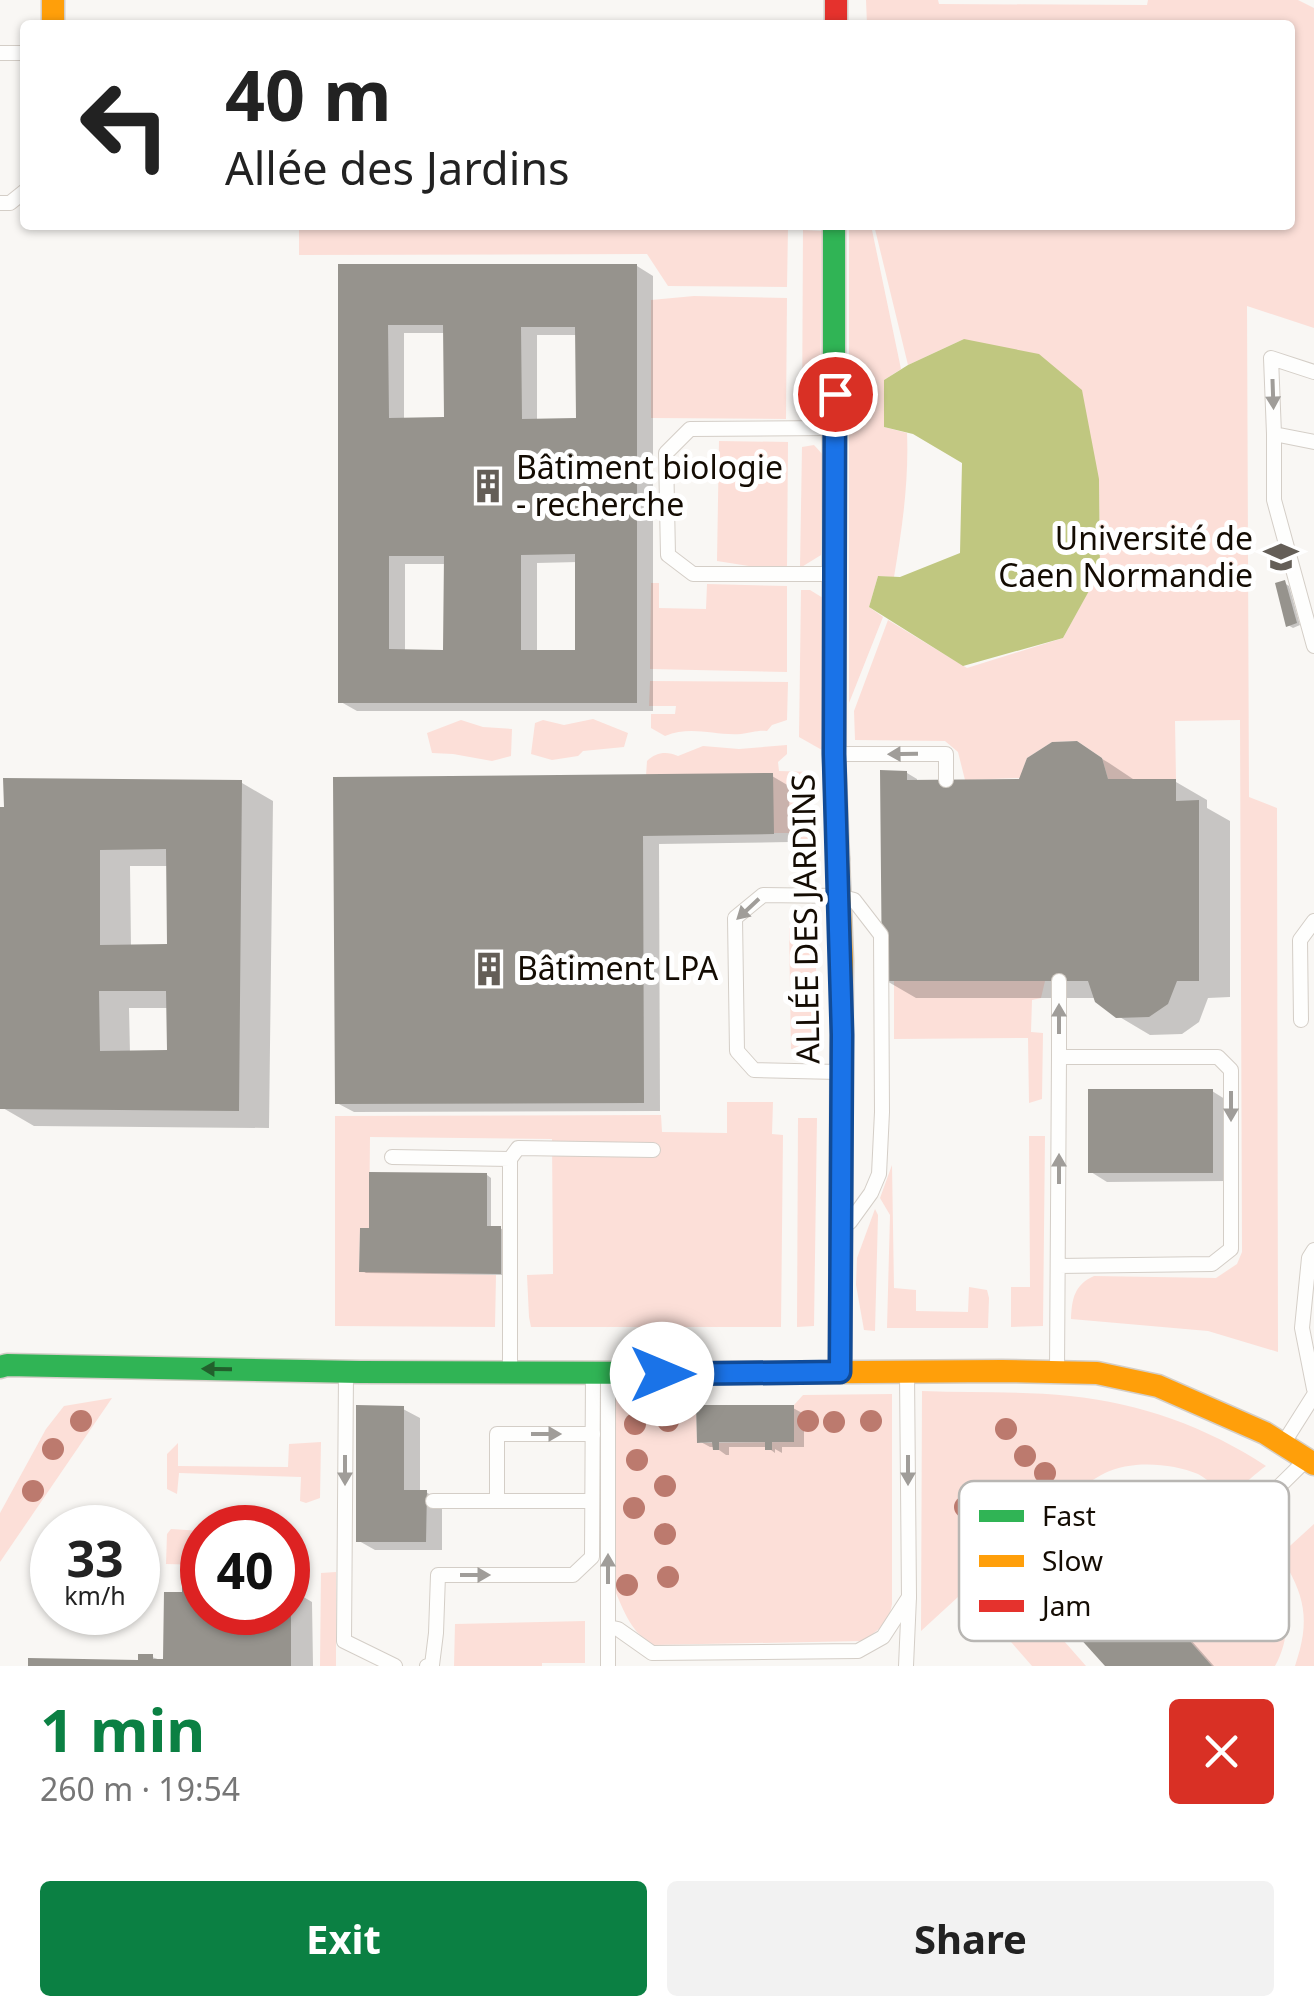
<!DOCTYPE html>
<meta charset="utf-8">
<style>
:root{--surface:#fff;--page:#f2f2f2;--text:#222;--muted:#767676;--accent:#0b8043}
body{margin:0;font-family:"Noto Sans",sans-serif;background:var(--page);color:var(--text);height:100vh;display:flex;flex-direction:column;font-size:38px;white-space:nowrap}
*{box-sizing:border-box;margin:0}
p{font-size:32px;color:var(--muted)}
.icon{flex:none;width:55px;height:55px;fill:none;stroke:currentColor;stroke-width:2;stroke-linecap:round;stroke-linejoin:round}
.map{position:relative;height:1666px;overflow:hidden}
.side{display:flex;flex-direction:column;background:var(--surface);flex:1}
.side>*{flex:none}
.banner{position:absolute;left:20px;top:20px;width:1275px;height:210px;border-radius:10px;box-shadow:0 2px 8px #0004;background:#fff;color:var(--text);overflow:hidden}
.speed{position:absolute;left:30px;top:1505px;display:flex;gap:20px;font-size:50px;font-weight:700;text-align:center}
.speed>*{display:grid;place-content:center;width:130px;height:130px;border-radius:50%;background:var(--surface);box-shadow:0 2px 8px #0004;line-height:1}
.speed small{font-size:25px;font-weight:400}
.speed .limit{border:15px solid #d22;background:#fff;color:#111}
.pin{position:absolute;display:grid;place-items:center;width:85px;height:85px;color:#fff;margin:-42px;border:5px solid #fff;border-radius:50%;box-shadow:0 2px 10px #0007}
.me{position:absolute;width:110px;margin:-55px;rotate:90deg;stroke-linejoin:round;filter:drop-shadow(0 0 8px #0008)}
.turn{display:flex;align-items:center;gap:35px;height:210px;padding:0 40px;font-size:45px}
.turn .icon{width:130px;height:130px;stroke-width:2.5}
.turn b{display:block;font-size:70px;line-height:85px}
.round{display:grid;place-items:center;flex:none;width:105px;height:105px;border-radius:10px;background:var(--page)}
.overview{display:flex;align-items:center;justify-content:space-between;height:170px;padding:0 40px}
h1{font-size:60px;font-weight:700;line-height:75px;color:var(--accent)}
.button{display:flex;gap:20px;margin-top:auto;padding:20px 40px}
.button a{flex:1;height:115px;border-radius:10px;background:var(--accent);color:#fff;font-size:40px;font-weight:700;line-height:115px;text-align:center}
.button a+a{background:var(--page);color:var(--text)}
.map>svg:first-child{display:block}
.green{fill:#fcdfd8}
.water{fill:#c0c780}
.shadow{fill:#0003;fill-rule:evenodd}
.building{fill:#96938d;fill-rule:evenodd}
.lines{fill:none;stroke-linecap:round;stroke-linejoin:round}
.lane-casing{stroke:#d4cec7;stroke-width:16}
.fast-casing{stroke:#d4cec7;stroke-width:25}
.slow-casing{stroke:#d4cec7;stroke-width:25}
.jam-casing{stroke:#d4cec7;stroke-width:25}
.lane{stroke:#fefefd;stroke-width:14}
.fast{stroke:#30b455;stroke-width:22}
.slow{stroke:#ff9f0a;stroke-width:22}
.jam{stroke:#e5322d;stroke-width:22}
.tree{fill:#bc7a6e}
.oneway{fill:#a09d99}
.oneway2{fill:#22602c}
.route-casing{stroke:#114b97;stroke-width:25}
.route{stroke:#1a73e8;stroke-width:18}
.labels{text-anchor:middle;stroke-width:10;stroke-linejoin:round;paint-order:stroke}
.poi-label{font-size:32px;fill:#140c03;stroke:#fff;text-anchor:start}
.street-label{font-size:32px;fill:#140c03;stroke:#fff}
.key{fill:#fff;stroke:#b8b6b3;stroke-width:2.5}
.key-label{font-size:28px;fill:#140c03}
</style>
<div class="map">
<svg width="1314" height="1666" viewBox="0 0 1314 1666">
<rect width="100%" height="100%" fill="#f9f7f4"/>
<g class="green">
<path d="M866 0H938L939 4 1147 5 1148 0H1298L1314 8V328L1247 306 1249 797 1277 808 1278 1352 1208 1331 1071 1319C1072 1299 1074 1285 1094 1276L1216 1278 1237 1264 1242 1252 1240 720 1175 721 1176 779H1108L1102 758 1077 741 1052 742 1027 758 1020 778 965 780 958 752 945 741 855 740 854 711 888 620 967 668 1063 638 1100 570 1099 479 964 339 908 365 874 225H1290V25H867Z"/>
<path d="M299 225H653L788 228 787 287 668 286 647 254 299 255Z"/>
<path d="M849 229 872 230 901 369 884 380V427L907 433C909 482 902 529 894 577L878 576 869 607 883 617 849 703Z"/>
<path d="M803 230 822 231 820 403 802 421Z"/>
<path d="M694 296 787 298 786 419 651 418V300Z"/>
<path d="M719 441 788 442 787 568 755 567 717 561Z"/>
<path d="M814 445 823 455 821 555 800 568 802 447Z"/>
<path d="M651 583H659V608L706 609 707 584 787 586V672L650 669Z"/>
<path d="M801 590H810L823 598 822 750 799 737Z"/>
<path d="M650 681 788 682 787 720 772 725 767 731C757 730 751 733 741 734 714 736 692 725 665 736L651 728V714H675L676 706H649Z"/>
<path d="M593 719 628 733 624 747 583 751 578 756 552 760 531 754 535 723 543 720 564 725Z"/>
<path d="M461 720 483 727 512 729 511 756 492 761 453 754 432 753 427 733Z"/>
<path d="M787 745V754L778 762 779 771 811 772V870L791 871 790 833H769L646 776 647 761C656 752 667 751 678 756L703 746 739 749Z"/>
<path d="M815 926 818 1048 791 1049 789 928Z"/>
<path d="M894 981H1045L1041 998 1032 1000 1031 1032 1043 1033 1042 1099 1029 1103 1028 1038 894 1039Z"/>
<path d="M727 1102H773L772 1134 783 1135 781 1327H531L529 1317 527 1275 553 1274 552 1139 370 1137 369 1228H360L359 1271 496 1275 495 1327 335 1326V1116L661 1115 662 1132 727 1133Z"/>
<path d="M798 1118H817L814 1326 797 1327Z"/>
<path d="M1029 1136H1045L1043 1326 1011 1327V1287H1030Z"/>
<path d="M892 1165 894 1288 916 1290V1311L968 1312 969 1287 987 1290 989 1298 988 1328H887L890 1215 880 1198Z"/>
<path d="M875 1209 878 1215 875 1331 864 1330 856 1285 857 1258Z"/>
<path d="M922 1391C971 1393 1021 1391 1070 1396 1140 1403 1207 1427 1266 1466 1257 1472 1244 1486 1233 1489 1218 1493 1210 1480 1198 1474 1172 1463 1131 1460 1105 1473 1082 1484 1063 1507 1045 1525L1008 1487 974 1519 1006 1558 995 1563 921 1631Z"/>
<path d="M892 1394V1604C889 1623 878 1631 862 1641L652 1645C632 1632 625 1614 616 1593L614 1398H692L696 1405 697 1443 794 1442V1405L803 1395Z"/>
<path d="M112 1398 0 1562V1513L46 1429 64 1406Z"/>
<path d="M321 1442 320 1498 306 1503 300 1501 301 1477 179 1473 177 1494 167 1489V1454L178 1443V1466L288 1467 289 1444Z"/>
<path d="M1314 1524V1666H1295C1311 1620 1305 1595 1280 1555Z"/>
<path d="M171 1529 202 1531V1565L166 1564 167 1534Z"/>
<path d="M1225 1564 1244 1585 1267 1568C1291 1593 1292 1636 1275 1666H1212L1164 1612Z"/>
<path d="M336 1572V1666H320L321 1573Z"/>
<path d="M1035 1608 1086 1666H1032L1005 1635Z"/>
<path d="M585 1621V1663H542V1666H454L455 1624Z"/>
</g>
<path class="water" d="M964 339 1039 354 1082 390 1099 479 1100 571 1063 638 963 666 869 607 878 576 900 577 960 553 962 463 913 434 884 427V380L908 365Z"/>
<g class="shadow">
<path d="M341 266H637L653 276V711H357L341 702ZM404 333H445L446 420H404ZM537 335H578V421H537ZM578 562V653H537V563ZM405 564H447L446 652H405Z"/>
<path d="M1284 583 1289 586 1300 625 1293 628 1288 625Z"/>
<path d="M1077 744 1109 763 1133 779 1134 782H1176L1207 800V808L1230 821V997L1208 998 1199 1022 1182 1034 1150 1035 1118 1016 1096 998H916L885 980 907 773 917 779V782H1021Z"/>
<path d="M772 776 789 786 790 842 659 844 660 1111 354 1112 337 1103 336 780Z"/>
<path d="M242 783 273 801 269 1128 34 1126 3 1108 0 810ZM130 866H169L170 947H131ZM129 1008H169V1053H130Z"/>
<path d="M1212 1091 1228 1101 1229 1181 1107 1182 1091 1172Z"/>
<path d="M487 1175 491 1178V1228H500L505 1231V1275L366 1273 361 1270 371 1231Z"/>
<path d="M793 1408 804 1414V1447H782V1453L775 1449V1453L767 1447H729V1455H726L715 1447H710L699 1441Z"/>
<path d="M403 1409 420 1418V1493L426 1492 442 1502V1550H375L359 1541Z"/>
<path d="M1082 1523 1092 1529 1214 1666H1109Z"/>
<path d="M185 1567H202V1612H288V1585L290 1589 312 1602 313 1666H31L141 1662 152 1657 166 1662 185 1595Z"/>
</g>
<g class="building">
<path d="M338 264H637V703H338ZM388 325H443L444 417 389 418ZM521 327H575L576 418 522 419ZM575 554V650H521V555ZM389 556H444L443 650 389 649Z"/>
<path d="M1285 580 1297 623 1286 627 1275 583Z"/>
<path d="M1077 741 1102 758 1108 779H1176V801L1199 800V981H1177L1168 1004 1149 1017 1116 1018 1095 1002 1088 981H882L880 770 907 771V780L1019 779 1027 758 1052 742Z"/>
<path d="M773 773 774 834 643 836 644 1103 335 1104 333 777Z"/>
<path d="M3 778 242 780 239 1111 0 1109V807H4ZM166 849 167 944 100 945V850ZM99 991H166L167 1050 100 1051Z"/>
<rect x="1088" y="1089" width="125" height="84"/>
<path d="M369 1172 487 1173V1226H501V1274L359 1272 360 1228H369Z"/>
<path d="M356 1405 404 1406V1490H427L426 1542H356Z"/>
<path d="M696 1405H794V1442H772V1450H765V1442H719V1450H713L712 1442 697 1443Z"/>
<path d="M1081 1520 1099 1539 1212 1666H1105L1022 1574Z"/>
<path d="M182 1564 202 1565V1612H288V1587H291V1666H28V1658L138 1660V1654H153V1659H163L164 1592H182Z"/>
</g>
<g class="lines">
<g class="lane-casing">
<g id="lane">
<path d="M0 53H25"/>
<path d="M0 203H10L25 191"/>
<path d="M1314 372 1271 358 1274 434 1314 442"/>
<path d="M831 428 690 429 666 453 668 555 693 574H834"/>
<path d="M1274 434V500L1314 646"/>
<path d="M838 754H946V780"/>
<path d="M1301 1020 1300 940 1314 921"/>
<path d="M1059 1057V981"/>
<path d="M838 1072 754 1070 737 1051 735 918 763 895 839 896 854 900 881 935 882 1112 879 1174 871 1193 850 1222"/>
<path d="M392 1157 510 1159V1372"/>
<path d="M510 1159 518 1148 653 1150"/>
<path d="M1314 1250 1309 1258 1302 1328 1314 1389"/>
<path d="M1057 1371 1059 1057H1218L1231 1070V1249L1212 1264 1058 1266"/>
<path d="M346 1373 344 1641 395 1666"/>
<path d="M608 1377V1666"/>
<path d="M1283 1444 1314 1395"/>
<path d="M433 1501H592"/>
<path d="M497 1501V1434H593"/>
<path d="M1244 1521 1306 1460"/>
<path d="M608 1627 618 1629 652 1653 858 1651 883 1637 909 1597"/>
<path d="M427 1666 432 1665 436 1633 438 1575H573L592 1557 593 1374"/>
<path d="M906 1666 909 1597 907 1373"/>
</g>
</g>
<g class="fast-casing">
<g id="fast">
<path d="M834 225V754L838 859"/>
<path d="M0 1367 7 1365 360 1372 707 1373"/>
</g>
</g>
<g class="slow-casing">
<g id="slow">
<path d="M53 0V25"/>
<path d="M838 859 842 961 840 1372"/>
<path d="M707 1373 1002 1371 1097 1373 1158 1386 1265 1433 1314 1464"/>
</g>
</g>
<g class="jam-casing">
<path id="jam" d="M836 0V25"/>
</g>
<use href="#lane" class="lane"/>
<use href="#fast" class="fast"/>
<use href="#slow" class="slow"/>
<use href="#jam" class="jam"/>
</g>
<g class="tree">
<circle cx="81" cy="1421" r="11"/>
<circle cx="668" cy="1421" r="11"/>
<circle cx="808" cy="1421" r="11"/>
<circle cx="871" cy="1421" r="11"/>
<circle cx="834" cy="1422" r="11"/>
<circle cx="635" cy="1424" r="11"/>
<circle cx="1006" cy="1429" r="11"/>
<circle cx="53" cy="1449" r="11"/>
<circle cx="1025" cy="1456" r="11"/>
<circle cx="637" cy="1460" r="11"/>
<circle cx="1045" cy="1473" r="11"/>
<circle cx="665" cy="1486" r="11"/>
<circle cx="33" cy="1491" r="11"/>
<circle cx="965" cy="1507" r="11"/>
<circle cx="634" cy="1508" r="11"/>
<circle cx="665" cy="1534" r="11"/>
<circle cx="668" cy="1577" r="11"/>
<circle cx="627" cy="1585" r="11"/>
</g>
<defs><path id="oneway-solid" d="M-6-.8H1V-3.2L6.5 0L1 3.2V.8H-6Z" transform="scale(2.5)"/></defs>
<g class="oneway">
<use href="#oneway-solid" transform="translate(1273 394) rotate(88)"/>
<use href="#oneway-solid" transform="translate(903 754) rotate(179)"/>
<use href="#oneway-solid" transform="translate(748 909) rotate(137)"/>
<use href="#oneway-solid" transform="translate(1059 1019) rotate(-90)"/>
<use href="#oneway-solid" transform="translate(1231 1106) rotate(90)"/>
<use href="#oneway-solid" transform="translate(1059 1169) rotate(-90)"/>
<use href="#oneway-solid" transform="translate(546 1434)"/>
<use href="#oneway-solid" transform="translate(345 1470) rotate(90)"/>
<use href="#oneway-solid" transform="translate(908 1470) rotate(90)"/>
<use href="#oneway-solid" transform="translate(608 1569) rotate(-90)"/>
<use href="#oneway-solid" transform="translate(475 1575)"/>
</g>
<use class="oneway2" href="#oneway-solid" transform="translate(217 1369) rotate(-179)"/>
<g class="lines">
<g class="route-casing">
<path id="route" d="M662 1374 840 1372 842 1035 834 754 835 394"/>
</g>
<use href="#route" class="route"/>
</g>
<defs>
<g id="building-bare" transform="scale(2.7)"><path d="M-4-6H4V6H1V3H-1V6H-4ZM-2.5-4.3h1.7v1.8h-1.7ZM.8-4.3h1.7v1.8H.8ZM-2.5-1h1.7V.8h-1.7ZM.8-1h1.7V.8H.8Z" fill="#645e57" stroke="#fff" stroke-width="2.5" paint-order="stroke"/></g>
<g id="university-bare" transform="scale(2.7)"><path d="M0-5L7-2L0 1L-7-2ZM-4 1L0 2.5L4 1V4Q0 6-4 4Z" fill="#645e57" stroke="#fff" stroke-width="2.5" paint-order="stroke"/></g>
</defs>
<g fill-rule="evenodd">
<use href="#building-bare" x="488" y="486"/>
<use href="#university-bare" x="1281" y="557"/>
<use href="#building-bare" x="489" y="969"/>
</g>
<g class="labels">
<g class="poi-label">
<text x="516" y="479">Bâtiment biologie<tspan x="516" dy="37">- recherche</tspan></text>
<text x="1253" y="550" text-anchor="end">Université de<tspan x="1253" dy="37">Caen Normandie</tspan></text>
<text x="517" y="980">Bâtiment LPA</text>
</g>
<g class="street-label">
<text transform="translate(806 919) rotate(-91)" y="11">ALLÉE DES JARDINS</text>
</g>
</g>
<rect x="959" y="1481" width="330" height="160" rx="15" class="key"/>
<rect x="979" y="1510" width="45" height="12" fill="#30b455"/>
<rect x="979" y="1555" width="45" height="12" fill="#ff9f0a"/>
<rect x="979" y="1600" width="45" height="12" fill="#e5322d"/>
<g class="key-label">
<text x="1042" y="1526">Fast</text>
<text x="1042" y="1571">Slow</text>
<text x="1042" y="1616">Jam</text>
</g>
</svg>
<div class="speed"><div>33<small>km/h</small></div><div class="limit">40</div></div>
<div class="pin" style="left:835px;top:394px;background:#d93025"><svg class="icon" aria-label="arrive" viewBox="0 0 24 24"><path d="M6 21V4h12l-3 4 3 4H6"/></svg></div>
<svg class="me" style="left:662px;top:1374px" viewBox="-20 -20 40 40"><circle r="19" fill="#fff"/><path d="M0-13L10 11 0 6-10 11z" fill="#1a73e8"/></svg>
<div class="banner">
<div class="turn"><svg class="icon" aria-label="left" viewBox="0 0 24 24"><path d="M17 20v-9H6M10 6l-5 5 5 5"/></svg><div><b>40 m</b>Allée des Jardins</div></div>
</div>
</div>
<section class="side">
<div class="overview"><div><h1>1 min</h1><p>260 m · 19:54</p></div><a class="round" style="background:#d93025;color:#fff"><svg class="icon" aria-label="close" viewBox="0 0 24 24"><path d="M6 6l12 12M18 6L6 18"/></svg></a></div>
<div class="button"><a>Exit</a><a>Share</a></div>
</section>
